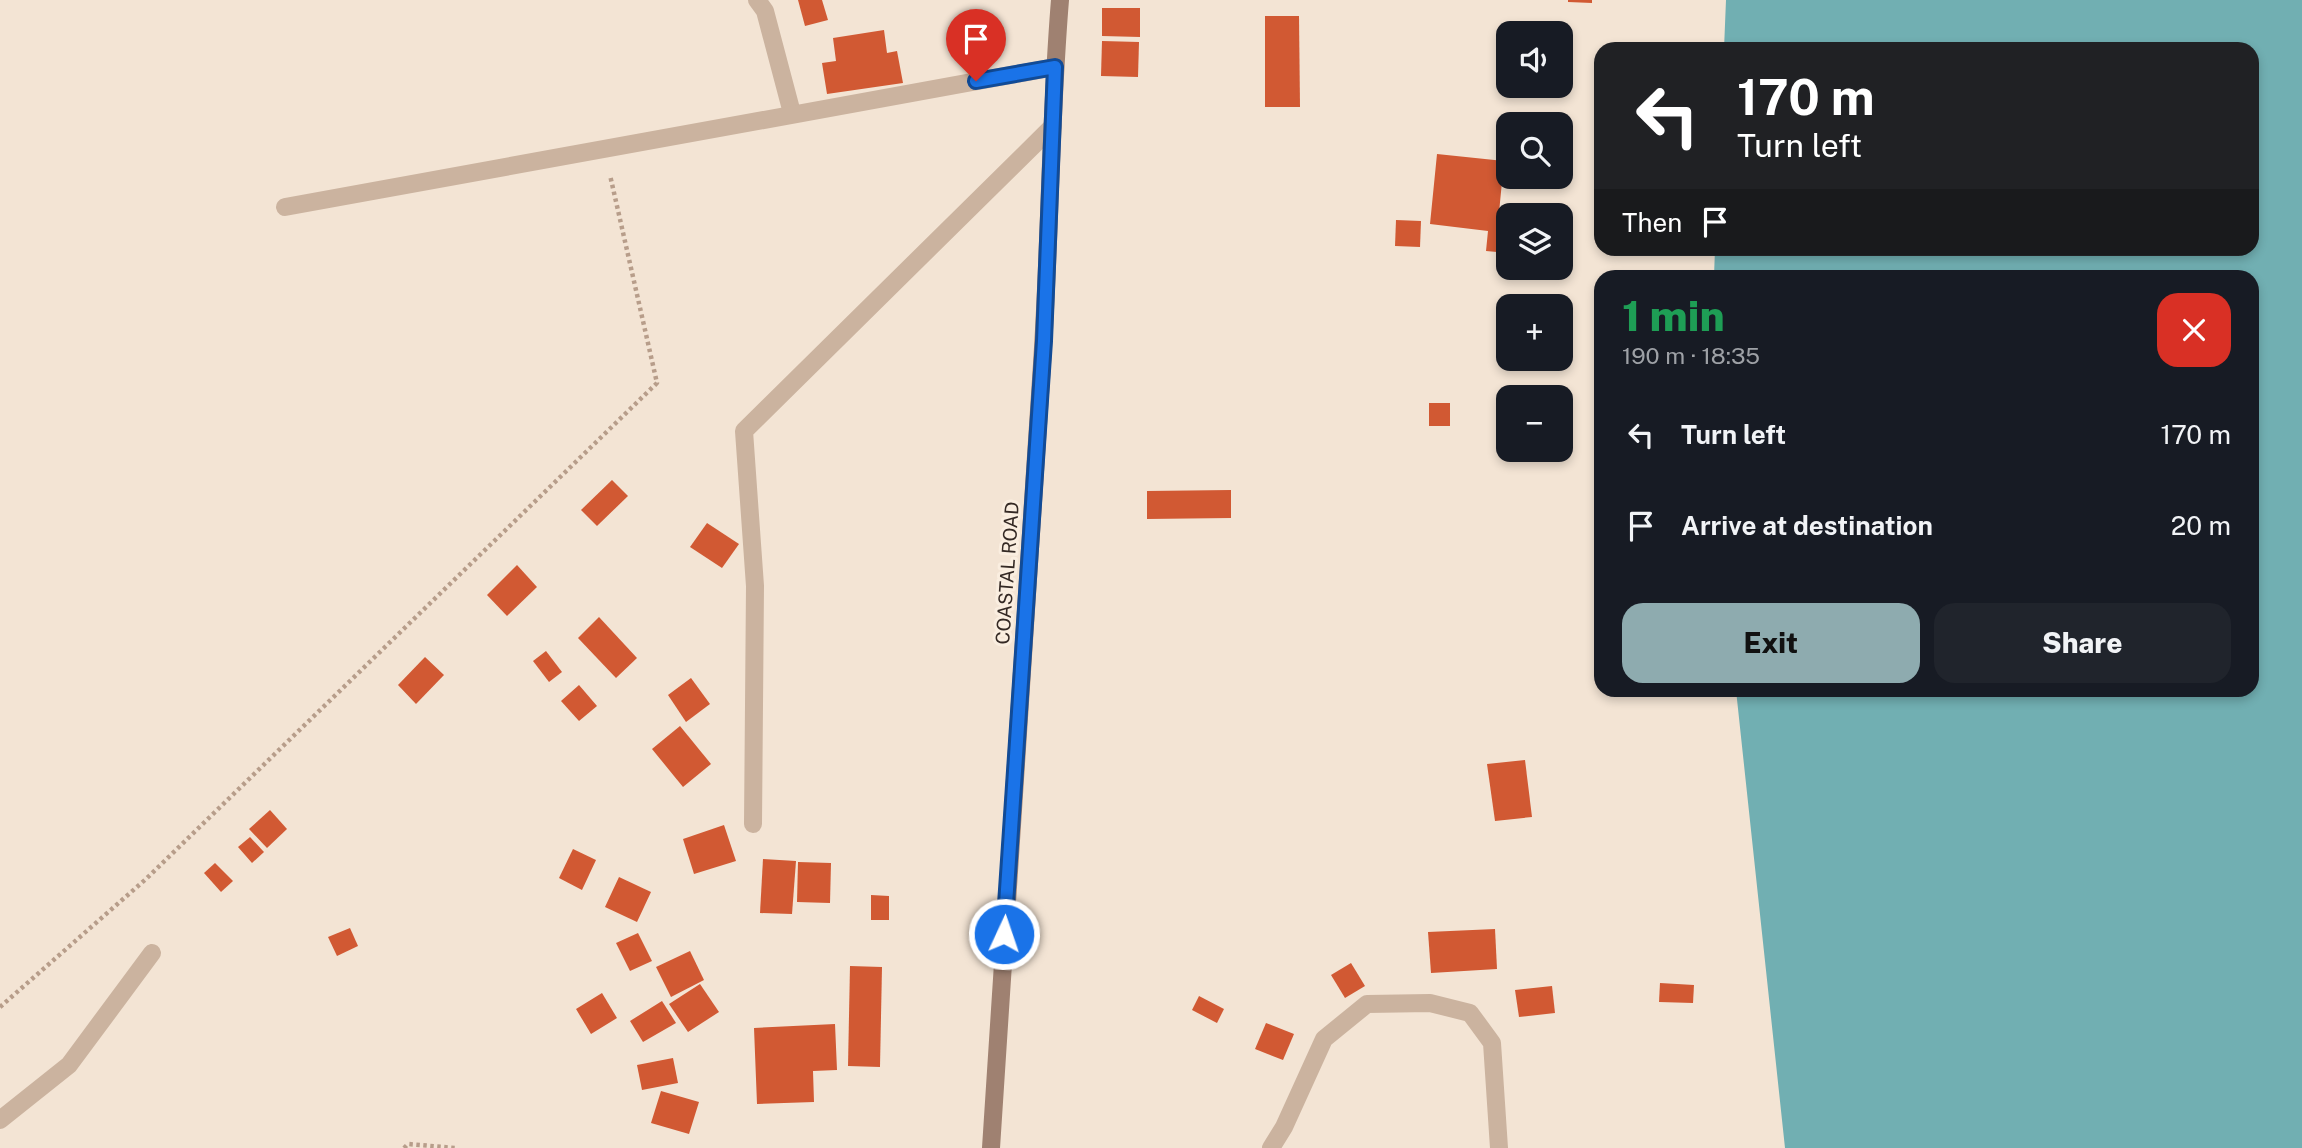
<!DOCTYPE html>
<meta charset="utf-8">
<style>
:root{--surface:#171b24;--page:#20242c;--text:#f1f3f6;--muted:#9ea1a6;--accent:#8eabaf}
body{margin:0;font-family:"Public Sans",sans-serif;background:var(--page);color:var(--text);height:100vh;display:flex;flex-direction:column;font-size:26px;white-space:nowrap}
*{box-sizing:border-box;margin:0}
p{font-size:23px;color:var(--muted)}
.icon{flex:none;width:38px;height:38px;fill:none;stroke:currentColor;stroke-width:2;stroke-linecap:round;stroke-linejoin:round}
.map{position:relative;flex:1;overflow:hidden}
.side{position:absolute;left:1594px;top:270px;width:665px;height:427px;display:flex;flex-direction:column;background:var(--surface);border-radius:21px;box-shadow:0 4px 10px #0003}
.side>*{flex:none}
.top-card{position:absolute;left:1594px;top:42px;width:665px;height:214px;border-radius:21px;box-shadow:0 4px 10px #0003;background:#202124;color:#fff;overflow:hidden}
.tools{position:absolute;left:1496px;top:21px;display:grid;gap:14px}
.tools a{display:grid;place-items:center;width:77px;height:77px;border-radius:14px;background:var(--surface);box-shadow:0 4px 10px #0003;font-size:35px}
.pin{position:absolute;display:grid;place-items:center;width:60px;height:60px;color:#fff;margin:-72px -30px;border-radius:50% 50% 50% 0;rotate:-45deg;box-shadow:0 0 7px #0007}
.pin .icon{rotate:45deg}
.me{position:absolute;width:77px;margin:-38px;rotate:3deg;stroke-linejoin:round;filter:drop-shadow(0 0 5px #0008)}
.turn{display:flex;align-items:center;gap:24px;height:147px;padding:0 28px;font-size:32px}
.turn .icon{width:91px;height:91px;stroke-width:2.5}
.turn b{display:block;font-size:49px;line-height:60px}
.then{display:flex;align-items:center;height:66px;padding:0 28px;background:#0003;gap:14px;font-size:26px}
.round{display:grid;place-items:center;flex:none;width:74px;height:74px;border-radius:21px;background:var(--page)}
.summary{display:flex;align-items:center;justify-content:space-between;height:119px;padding:0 28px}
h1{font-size:42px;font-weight:800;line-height:52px;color:#1e9e55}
.button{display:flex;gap:14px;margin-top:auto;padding:14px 28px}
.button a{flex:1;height:80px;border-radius:21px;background:var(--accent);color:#111;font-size:28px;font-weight:800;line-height:80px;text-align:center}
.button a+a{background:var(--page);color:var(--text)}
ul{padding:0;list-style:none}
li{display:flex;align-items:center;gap:21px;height:91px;padding:0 28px}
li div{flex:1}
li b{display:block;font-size:26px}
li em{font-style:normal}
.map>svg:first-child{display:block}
.water{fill:#71afb2}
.building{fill:#d15933}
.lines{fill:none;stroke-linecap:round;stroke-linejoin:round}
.path{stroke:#b79d8a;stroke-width:4.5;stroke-dasharray:3.5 3.5;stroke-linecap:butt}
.street{stroke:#cbb39f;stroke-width:18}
.secondary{stroke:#9f8171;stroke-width:18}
.route-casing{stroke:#114b97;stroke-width:18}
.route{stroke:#1a73e8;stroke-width:12}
.labels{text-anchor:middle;stroke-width:6;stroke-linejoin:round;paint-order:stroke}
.street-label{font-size:19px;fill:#342924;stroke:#faeee0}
</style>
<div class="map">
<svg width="2302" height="1148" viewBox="0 0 2302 1148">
<rect width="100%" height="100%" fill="#f3e4d4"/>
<path class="water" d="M1726 0H2302V1148H1785L1736 690H2252V276H1714L1715 249 2252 248V49H1724Z"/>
<g class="building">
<path d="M798 0H822L828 20 805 26Z"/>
<path d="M1568 0H1592V3L1568 2Z"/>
<path d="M1102 8H1140V37L1102 36Z"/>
<path d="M1265 16H1299L1300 107H1265Z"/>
<path d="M884 30 887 53 897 51 903 83 827 94 822 63 836 61 833 38Z"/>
<path d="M1102 41 1139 42 1138 77 1101 76Z"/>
<path d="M1437 154 1504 161 1498 223 1508 225V253L1486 251 1488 231 1430 224Z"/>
<path d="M1396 220 1421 221 1420 247 1395 246Z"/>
<rect x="1429" y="403" width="21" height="23"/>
<path d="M612 480 628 496 597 526 581 510Z"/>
<path d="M1231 490V518L1147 519V491Z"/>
<path d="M707 523 739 544 722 568 690 547Z"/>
<path d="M517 565 537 587 507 616 487 595Z"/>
<path d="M599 617 637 658 616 678 578 638Z"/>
<path d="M546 651 562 672 549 682 533 661Z"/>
<path d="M425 657 444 675 416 704 398 685Z"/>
<path d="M691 678 710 704 686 722 668 695Z"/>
<path d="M579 685 597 706 579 721 561 701Z"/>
<path d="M680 726 711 764 683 787 652 749Z"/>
<path d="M1525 760 1532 817 1495 821 1487 764Z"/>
<path d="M270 810 287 829 267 848 249 829Z"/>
<path d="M724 825 736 861 694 874 683 839Z"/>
<path d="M250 837 264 852 252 863 238 847Z"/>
<path d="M573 849 596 860 582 890 559 878Z"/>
<path d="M763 859 796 861 792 914 760 913Z"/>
<path d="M798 862 831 863 830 903 797 902Z"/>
<path d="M215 863 233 881 221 892 204 873Z"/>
<path d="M619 877 651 892 637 922 605 907Z"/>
<path d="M871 895 889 896V920H871Z"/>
<path d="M350 928 358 946 337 956 328 937Z"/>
<path d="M1495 929 1497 969 1431 973 1428 932Z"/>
<path d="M638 933 652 961 630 971 616 943Z"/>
<path d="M690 951 704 980 671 997 656 967Z"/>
<path d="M1351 963 1365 986 1345 998 1331 975Z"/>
<path d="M850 966 882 967 880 1067 848 1066Z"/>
<path d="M1660 983 1694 985 1693 1003 1659 1002Z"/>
<path d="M700 984 719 1012 688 1032 669 1004Z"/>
<path d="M1552 986 1555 1013 1519 1017 1515 990Z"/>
<path d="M602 993 617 1018 591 1034 576 1009Z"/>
<path d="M1199 996 1224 1009 1217 1023 1192 1010Z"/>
<path d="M662 1001 676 1023 643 1042 630 1021Z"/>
<path d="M1266 1023 1294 1034 1283 1060 1255 1049Z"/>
<path d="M835 1024 837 1070 813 1071 814 1102 757 1104 754 1028Z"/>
<path d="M673 1058 678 1083 642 1090 637 1065Z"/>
<path d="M661 1091 699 1102 689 1134 651 1123Z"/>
</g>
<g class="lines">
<g class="path">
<path d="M0 1007 146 879 657 383 610 175"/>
<path d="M404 1148 408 1144 455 1148"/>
</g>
<g class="street">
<path d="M757 0 765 11 792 113"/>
<path d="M285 207 1055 67"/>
<path d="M753 824 755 586 744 431 1053 126"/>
<path d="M0 1120 69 1065 152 953"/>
<path d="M1271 1148 1284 1127 1324 1039 1367 1004 1430 1003 1470 1013 1492 1043 1499 1148"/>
</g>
<path class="secondary" d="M991 1148C1006 886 1026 625 1042 364 1050 242 1050 121 1060 0"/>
</g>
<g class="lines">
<g class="route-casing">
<path id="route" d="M976 81 1055 67 1044 341 1004 934"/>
</g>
<use href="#route" class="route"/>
</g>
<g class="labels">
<g class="street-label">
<text transform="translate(1007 573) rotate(-86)" y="7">COASTAL ROAD</text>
</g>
</g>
</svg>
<div class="tools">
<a><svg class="icon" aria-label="sound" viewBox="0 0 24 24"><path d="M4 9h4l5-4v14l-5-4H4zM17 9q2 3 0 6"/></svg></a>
<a><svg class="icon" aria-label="search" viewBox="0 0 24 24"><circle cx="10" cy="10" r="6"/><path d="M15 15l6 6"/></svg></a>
<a><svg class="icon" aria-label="layers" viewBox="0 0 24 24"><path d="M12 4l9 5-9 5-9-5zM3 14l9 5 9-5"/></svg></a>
<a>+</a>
<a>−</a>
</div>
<div class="pin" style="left:976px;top:81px;background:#d93025"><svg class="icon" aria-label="arrive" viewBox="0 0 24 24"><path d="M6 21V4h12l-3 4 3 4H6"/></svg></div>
<svg class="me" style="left:1004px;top:934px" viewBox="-20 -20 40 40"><circle r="17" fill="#1a73e8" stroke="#fff" stroke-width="3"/><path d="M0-11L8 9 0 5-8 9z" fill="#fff"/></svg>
<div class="top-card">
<div class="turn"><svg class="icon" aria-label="left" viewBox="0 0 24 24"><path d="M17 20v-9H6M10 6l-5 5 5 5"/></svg><div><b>170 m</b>Turn left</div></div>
<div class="then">Then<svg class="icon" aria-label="arrive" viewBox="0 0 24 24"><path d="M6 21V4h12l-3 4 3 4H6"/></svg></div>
</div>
<section class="side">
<div class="summary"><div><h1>1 min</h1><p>190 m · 18:35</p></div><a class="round" style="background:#d93025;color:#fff"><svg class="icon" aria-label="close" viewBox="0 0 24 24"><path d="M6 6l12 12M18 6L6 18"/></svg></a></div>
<ul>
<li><svg class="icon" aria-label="left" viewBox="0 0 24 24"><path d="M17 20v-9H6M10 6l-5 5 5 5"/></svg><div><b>Turn left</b></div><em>170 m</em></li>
<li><svg class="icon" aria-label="arrive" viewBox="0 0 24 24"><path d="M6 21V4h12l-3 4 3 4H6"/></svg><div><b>Arrive at destination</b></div><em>20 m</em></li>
</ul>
<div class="button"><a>Exit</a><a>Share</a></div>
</section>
</div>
